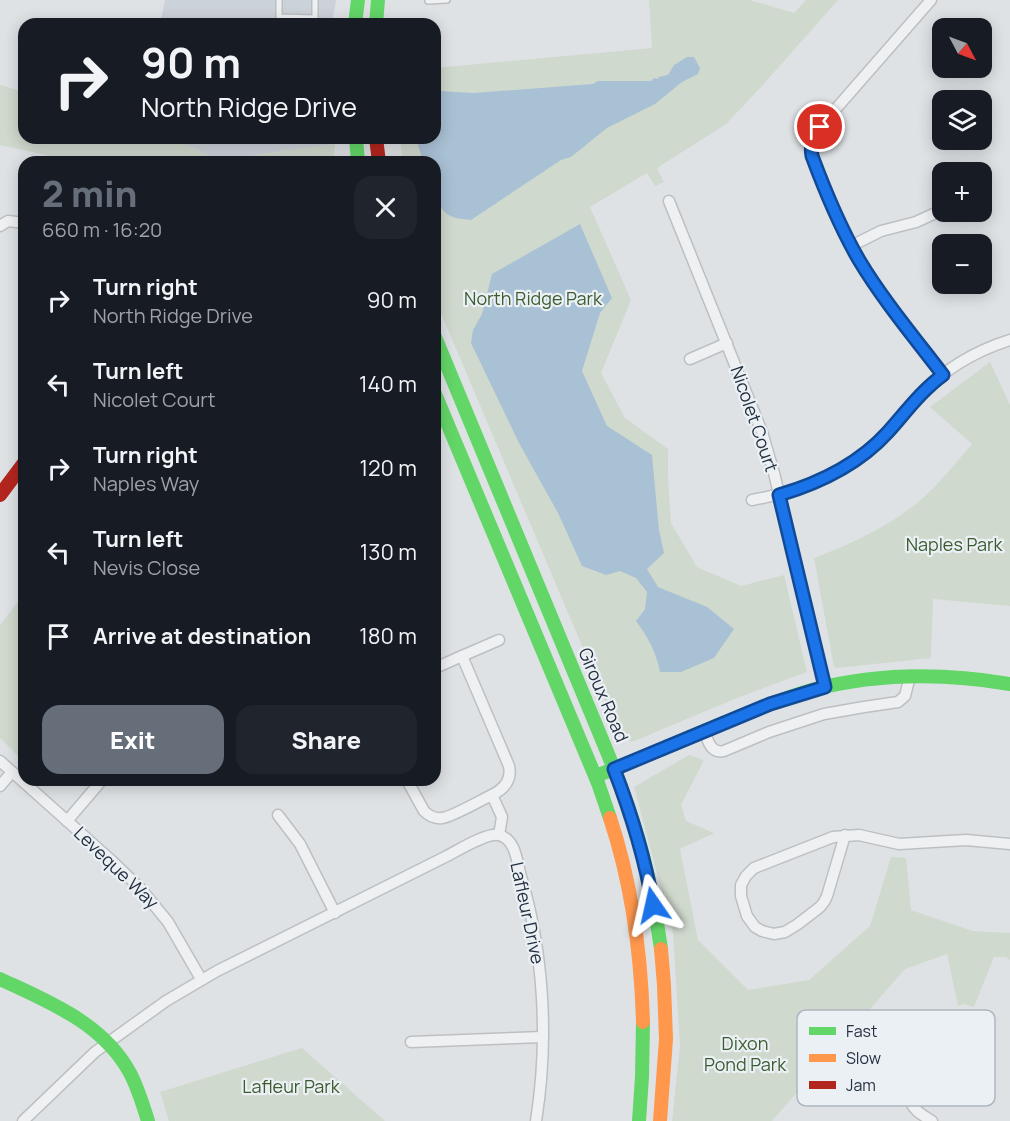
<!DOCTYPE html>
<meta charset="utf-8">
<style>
:root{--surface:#171b24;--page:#20242c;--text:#f1f3f6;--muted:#9ea1a6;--accent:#656e79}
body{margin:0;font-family:Manrope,sans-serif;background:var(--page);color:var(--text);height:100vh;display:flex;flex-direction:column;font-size:22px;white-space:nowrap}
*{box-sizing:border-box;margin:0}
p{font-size:20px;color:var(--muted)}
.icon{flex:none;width:33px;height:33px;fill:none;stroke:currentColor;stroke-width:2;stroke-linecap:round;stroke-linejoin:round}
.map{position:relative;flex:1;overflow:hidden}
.details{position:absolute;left:18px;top:156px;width:423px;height:630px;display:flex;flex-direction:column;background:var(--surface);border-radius:18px;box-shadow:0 3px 15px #0003}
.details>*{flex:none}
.banner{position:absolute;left:18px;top:18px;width:423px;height:126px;border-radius:18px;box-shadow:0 3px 15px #0003;background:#171b24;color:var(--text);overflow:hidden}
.needle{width:39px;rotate:131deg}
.fabs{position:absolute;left:932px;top:18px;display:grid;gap:12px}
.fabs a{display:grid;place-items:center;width:60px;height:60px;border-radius:12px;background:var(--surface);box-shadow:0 3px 15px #0003;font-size:30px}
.pin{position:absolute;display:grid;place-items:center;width:51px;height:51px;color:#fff;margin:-26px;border:3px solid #fff;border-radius:50%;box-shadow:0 2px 6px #0007}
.me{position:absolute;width:66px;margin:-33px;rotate:349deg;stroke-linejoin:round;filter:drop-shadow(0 0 4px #0008)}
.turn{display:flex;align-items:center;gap:21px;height:126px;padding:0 24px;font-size:27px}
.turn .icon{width:78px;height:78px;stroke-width:2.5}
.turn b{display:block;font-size:42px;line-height:51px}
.round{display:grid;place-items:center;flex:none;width:63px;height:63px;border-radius:18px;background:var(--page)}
.overview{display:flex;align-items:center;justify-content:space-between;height:102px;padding:0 24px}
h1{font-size:36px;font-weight:800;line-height:45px;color:var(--accent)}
.cta{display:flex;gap:12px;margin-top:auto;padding:12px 24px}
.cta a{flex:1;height:69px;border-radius:18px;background:var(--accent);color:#fff;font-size:24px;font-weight:800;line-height:69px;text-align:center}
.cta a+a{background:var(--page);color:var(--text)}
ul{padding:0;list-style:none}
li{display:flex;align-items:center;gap:18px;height:84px;padding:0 24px}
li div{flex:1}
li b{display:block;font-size:22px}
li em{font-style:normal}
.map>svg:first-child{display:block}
.built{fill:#ccd2d9}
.green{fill:#d0d9ce}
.water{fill:#a9c1d4}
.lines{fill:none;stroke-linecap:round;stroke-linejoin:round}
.lane-casing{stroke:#bdc0c3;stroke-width:8}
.street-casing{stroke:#bdc0c3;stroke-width:13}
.lane{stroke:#eef0f2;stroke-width:5}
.street{stroke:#eef0f2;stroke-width:10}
.fast{stroke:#63d668;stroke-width:14}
.slow{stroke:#ff974d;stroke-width:14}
.jam{stroke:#b3261e;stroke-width:14}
.route-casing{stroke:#114b97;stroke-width:15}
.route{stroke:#1a73e8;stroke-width:10}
.labels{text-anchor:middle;stroke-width:4.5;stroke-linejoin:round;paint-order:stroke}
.park-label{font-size:18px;fill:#3c5c30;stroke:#ebf0f5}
.street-label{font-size:18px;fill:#24303f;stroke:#ebf0f5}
.key{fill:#ebf0f5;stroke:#afb6be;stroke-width:1.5}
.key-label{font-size:16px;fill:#24303f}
</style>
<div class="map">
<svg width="1010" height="1121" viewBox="0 0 1010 1121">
<rect width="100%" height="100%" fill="#dfe2e5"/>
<g class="built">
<path d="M165 0H336L332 24H160Z"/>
<path d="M174 138H335V144L218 160Z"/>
</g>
<g class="green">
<path d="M649 0H750L794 13 806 0H838L762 86 726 124 657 168 664 182 655 186 647 173 590 207 631 300 601 373 625 418 668 449V477L671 523 697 567 741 586 784 575 807 672 742 696 632 742C622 737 618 728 613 719L435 299V162H403L400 138H435V68L652 48Z"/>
<path d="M0 85 24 92V138H174L218 160 335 144 333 162H78L0 145Z"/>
<path d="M990 362 1010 405V606L933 599 931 658 837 668 834 667 814 558C854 543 892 525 924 497 941 482 957 461 972 444L930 407Z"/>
<path d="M24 594V760L23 761 0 738V625Z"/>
<path d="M689 755 704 760 681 805 686 821 714 833 680 849 698 940 748 990 809 980 870 926 891 857 906 858 911 910 973 931 1010 933V960L1006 957H994L974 1007 964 1004 958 1006 947 954 905 969 772 1121H672L680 1046 673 933 634 787Z"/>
<path d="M302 1048 385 1121H169L160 1092Z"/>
</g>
<g class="water">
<path d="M687 57H694L700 68 698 74 682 82 655 104 607 128 571 157 561 160 471 220C466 219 460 219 456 218 432 212 435 181 435 162H423L416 138H435V93L440 91 473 93 593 84 598 81H651L654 78 657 79 659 77 668 75 674 65Z"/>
<path d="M580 224 612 298 600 313 582 371 607 426 652 455 659 530 664 553 647 569 658 587 707 607 734 629 714 658 681 672H660C656 652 648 637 636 621L645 609 647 592 636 578 620 571 606 575 582 566 558 513 519 443 471 343 473 330 482 314 492 274Z"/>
</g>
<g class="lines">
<g class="lane-casing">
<g id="lane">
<path d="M279 0V17L315 18V0"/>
<path d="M428 0V1L447 0"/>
</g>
</g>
<g class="street-casing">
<g id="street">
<path d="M931 0 820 127 816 133 811 145 812 156 844 233 860 261 879 291 943 375"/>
<path d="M669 201 762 432 774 473 825 687"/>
<path d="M0 226 8 221 24 223"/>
<path d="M851 246 881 231 916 222 942 210"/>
<path d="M690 359 727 343"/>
<path d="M752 500C797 492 839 477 873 446 890 432 902 414 917 398 942 371 975 351 1010 340"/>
<path d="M462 656 499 640"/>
<path d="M435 668 462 656 509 766C512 780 504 789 492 795L502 817 499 835"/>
<path d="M704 731C708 741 711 754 724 751L769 732 824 714 864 707 898 702 905 696 910 676"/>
<path d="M0 761 112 861 140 888 168 922 201 979"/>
<path d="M407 780 424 811C429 816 435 819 442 818 452 817 481 800 492 795"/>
<path d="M0 786 12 772"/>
<path d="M278 815 300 844 335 913"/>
<path d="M67 821 102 780"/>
<path d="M845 835 827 896 824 902 820 907 798 924 785 932 774 934 762 931 755 927 747 916 741 896V885L746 876 754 868 833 837 859 835 899 844 966 840 1010 844"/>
<path d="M411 1042 543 1037"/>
<path d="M23 1121 95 1052 166 1001 217 971C293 933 369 895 445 857 457 851 487 832 499 835 515 839 517 860 520 873 544 952 549 1039 536 1121"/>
<path d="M932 1121C924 1116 914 1111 911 1102 906 1086 952 1041 963 1029"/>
</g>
</g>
<use href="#lane" class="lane"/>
<use href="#street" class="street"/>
<g class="fast">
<path d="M355 24 358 0"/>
<path d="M376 24 378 0"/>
<path d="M356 138 358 162"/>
<path d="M435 337 608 754C617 777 627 801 634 825 647 865 655 907 661 949"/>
<path d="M435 394 598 783 610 818"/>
<path d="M596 776C634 761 672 745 709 729 743 715 777 700 812 690 877 673 944 673 1010 684"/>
<path d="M0 979C49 1002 103 1023 130 1073 138 1088 143 1105 148 1121"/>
<path d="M639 1121 642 1077 643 1022"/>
</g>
<g class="slow">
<path d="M610 818C632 884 641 953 643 1022"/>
<path d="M660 1121 666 1039 664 985 661 949"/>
</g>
<g class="jam">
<path d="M376 138 379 162"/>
<path d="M0 495 24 463"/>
</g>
</g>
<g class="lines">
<g class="route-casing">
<path id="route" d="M653 905C645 858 631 813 614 769L770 704 825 687 779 495C820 483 859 464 888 432 906 412 921 391 943 375 914 337 883 300 859 260 840 227 825 191 812 156 810 144 813 136 820 127"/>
</g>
<use href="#route" class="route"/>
</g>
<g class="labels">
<g class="park-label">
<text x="533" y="305">North Ridge Park</text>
<text x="954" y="551">Naples Park</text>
<text x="745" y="1050">Dixon<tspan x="745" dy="21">Pond Park</tspan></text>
<text x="291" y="1093">Lafleur Park</text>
</g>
<g class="street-label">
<text transform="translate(754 419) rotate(71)" y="6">Nicolet Court</text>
<text transform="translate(603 695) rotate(67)" y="6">Giroux Road</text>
<text transform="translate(116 868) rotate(44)" y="6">Leveque Way</text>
<text transform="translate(527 913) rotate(78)" y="6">Lafleur Drive</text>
</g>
</g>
<rect x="797" y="1010" width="198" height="96" rx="9" class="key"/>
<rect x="809" y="1027" width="27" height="8" fill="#63d668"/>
<rect x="809" y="1054" width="27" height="8" fill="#ff974d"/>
<rect x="809" y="1081" width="27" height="8" fill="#b3261e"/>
<g class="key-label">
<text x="846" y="1037">Fast</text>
<text x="846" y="1064">Slow</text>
<text x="846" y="1091">Jam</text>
</g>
</svg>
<div class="fabs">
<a><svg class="needle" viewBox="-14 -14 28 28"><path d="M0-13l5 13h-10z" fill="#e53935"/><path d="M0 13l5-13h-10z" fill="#9ea1a6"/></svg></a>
<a><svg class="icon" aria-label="layers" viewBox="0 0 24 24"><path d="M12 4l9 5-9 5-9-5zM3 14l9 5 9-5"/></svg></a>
<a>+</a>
<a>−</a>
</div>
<div class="pin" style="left:820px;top:127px;background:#d93025"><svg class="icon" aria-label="arrive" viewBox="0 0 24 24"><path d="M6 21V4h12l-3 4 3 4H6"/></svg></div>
<svg class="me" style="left:653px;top:905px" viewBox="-20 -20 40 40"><path d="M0-17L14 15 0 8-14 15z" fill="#1a73e8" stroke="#fff" stroke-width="4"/></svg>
<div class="banner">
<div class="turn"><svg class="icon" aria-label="right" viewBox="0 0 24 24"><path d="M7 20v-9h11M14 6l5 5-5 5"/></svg><div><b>90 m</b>North Ridge Drive</div></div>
</div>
<section class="details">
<div class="overview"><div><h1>2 min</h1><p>660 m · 16:20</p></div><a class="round"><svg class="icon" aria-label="close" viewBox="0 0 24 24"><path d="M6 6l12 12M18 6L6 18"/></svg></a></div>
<ul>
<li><svg class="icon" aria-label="right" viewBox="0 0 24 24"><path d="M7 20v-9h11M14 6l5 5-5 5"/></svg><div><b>Turn right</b><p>North Ridge Drive</p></div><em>90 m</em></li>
<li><svg class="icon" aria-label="left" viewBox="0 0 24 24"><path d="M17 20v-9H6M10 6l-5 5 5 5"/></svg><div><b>Turn left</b><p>Nicolet Court</p></div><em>140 m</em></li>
<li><svg class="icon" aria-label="right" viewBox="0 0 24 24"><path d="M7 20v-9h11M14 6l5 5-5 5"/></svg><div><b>Turn right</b><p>Naples Way</p></div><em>120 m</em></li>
<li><svg class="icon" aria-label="left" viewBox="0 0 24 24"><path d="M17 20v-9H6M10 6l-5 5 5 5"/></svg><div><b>Turn left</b><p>Nevis Close</p></div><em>130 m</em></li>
<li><svg class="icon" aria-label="arrive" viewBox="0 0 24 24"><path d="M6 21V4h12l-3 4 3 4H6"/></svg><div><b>Arrive at destination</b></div><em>180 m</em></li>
</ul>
<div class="cta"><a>Exit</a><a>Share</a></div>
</section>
</div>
